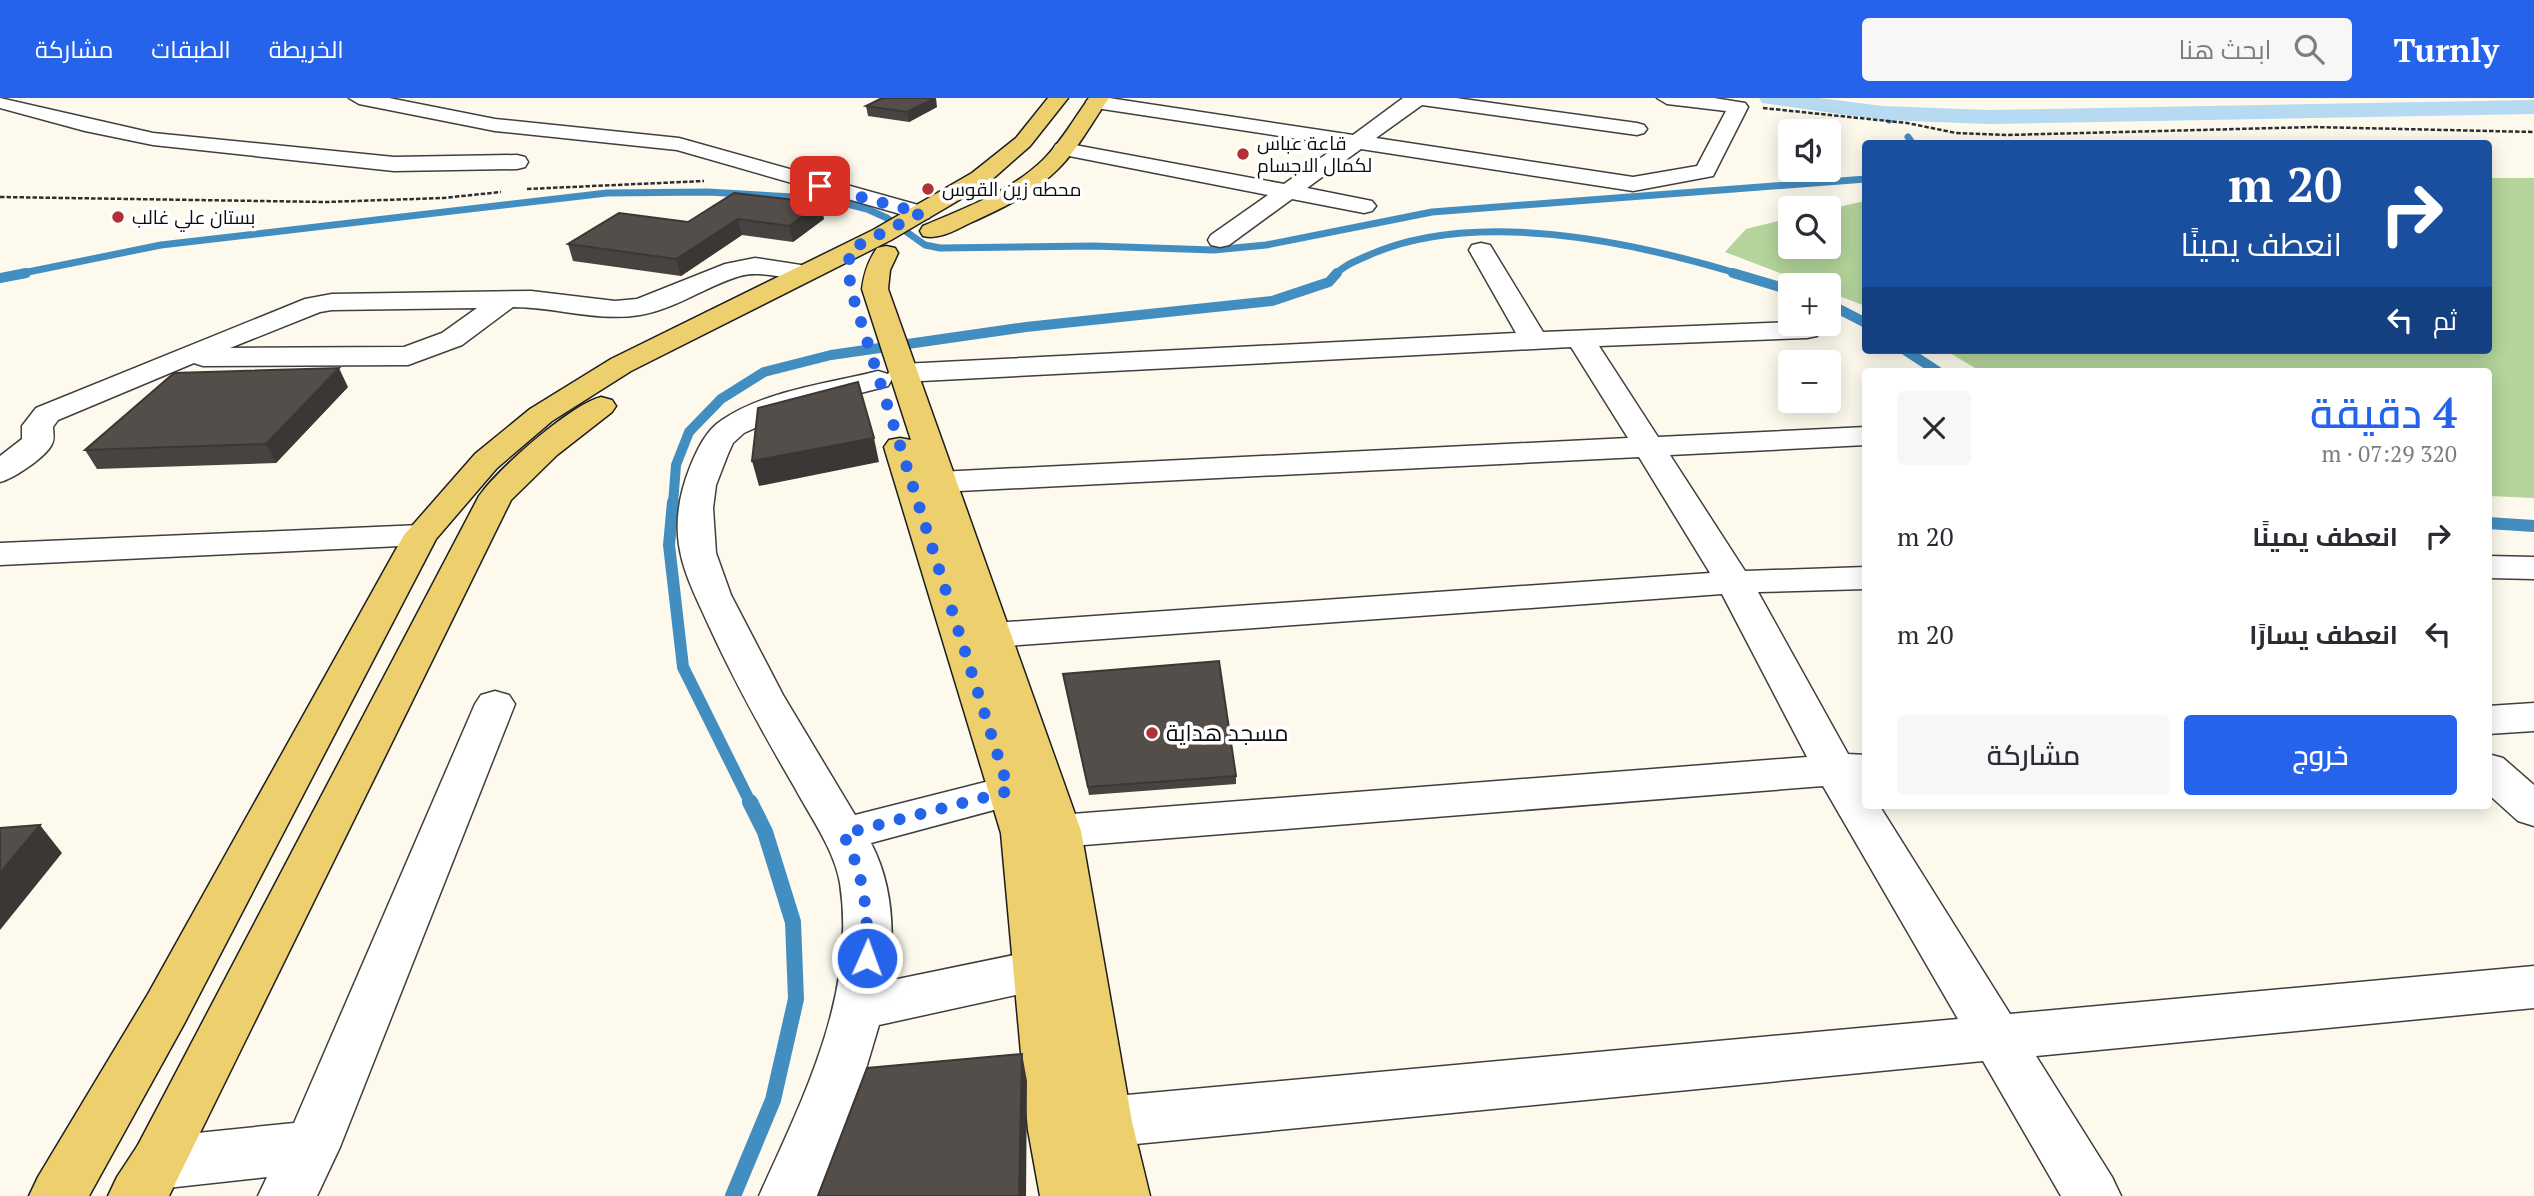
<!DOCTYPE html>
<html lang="ar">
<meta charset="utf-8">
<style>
:root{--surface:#fff;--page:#f7f7f7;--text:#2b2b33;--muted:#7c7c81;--accent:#2563eb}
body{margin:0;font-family:"PT Serif",Cairo,serif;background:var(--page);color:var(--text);direction:rtl;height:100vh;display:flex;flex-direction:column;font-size:26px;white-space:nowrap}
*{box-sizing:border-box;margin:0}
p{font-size:23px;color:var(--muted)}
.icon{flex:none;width:38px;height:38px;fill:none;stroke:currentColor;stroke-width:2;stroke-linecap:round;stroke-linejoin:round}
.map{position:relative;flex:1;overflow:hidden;direction:ltr}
.side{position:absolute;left:1862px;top:270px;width:630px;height:441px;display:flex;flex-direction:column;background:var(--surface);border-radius:7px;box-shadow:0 4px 18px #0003;direction:rtl}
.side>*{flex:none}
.top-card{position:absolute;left:1862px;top:42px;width:630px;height:214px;border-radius:7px;box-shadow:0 4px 18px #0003;direction:rtl;background:#1a4fa0;color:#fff;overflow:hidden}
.controls{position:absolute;left:1778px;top:21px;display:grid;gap:14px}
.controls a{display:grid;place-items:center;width:63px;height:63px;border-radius:7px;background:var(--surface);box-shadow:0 4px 18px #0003;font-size:35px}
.pin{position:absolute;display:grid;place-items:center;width:60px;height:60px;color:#fff;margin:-30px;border-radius:14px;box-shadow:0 4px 10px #0006}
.me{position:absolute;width:77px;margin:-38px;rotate:2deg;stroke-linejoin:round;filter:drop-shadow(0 0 5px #0008)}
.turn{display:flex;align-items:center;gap:24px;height:147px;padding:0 35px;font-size:32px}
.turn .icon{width:91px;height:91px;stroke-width:2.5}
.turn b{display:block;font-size:49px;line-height:60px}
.then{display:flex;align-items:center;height:66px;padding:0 35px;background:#0003;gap:14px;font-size:26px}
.round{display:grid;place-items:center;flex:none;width:74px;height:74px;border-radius:7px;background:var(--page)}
.overview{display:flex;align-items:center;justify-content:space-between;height:119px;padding:0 35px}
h1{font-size:42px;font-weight:600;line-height:52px;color:var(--accent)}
.cta{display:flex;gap:14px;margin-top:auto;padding:14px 35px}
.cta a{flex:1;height:80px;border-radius:7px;background:var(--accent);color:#fff;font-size:28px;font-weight:600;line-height:80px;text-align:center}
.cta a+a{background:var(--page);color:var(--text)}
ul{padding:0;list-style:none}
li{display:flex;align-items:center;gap:21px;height:98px;padding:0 35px}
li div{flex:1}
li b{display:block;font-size:26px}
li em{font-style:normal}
header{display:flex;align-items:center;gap:42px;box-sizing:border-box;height:98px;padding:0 35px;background:var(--accent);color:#fff}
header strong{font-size:33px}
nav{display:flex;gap:38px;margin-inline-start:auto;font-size:24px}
.search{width:490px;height:63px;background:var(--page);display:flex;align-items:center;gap:18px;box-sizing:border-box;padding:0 24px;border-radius:7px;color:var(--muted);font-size:26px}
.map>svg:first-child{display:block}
.forest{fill:#b4d49b}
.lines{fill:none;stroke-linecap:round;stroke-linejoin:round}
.stream-far3{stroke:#438ec1;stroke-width:7}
.stream-far2{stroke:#438ec1;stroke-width:10}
.stream-far1{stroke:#438ec1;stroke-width:12}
.stream{stroke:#438ec1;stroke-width:16}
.canal{fill:#b6daf1;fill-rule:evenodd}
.minor-casing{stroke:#3f3f3f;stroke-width:3}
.major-casing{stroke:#1d1d1d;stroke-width:3}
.path{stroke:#2e2e2e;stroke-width:2.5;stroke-dasharray:4.5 2;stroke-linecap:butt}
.minor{fill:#fff;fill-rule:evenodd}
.major{fill:#edcf6e;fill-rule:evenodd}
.wall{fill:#484340}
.shaded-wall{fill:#3b3734}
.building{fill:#544e4a;stroke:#3b3734;stroke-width:2}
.route{stroke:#2563eb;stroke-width:12;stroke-dasharray:0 21.6}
.poi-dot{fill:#b03136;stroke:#fff;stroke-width:2.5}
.labels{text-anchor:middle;stroke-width:7;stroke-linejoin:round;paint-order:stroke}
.far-poi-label{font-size:19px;fill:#0c0c0c;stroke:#fff;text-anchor:start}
.poi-label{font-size:23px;fill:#0c0c0c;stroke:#fff;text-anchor:start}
</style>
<header>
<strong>Turnly</strong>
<div class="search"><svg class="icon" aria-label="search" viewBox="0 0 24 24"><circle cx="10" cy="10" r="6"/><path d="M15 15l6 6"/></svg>ابحث هنا</div>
<nav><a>الخريطة</a><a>الطبقات</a><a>مشاركة</a></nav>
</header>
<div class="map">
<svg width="2534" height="1098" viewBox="0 0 2534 1098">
<rect width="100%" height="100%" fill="#fdfaed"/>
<g class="forest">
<path d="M2489 80H2534V400L2489 398 2488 273H1980L1945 252H2488Z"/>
<path d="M1865 103V208L1829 194V187H1811L1725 154 1746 131 1790 120V149H1829V111Z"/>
</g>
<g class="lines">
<g class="stream-far3">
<path d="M1883 15 1889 22"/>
<path d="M1908 39 1913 46"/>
<path d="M18 176 161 147 607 95 708 94 828 101 867 111 887 120 925 147 940 150 1093 148 1214 152 1266 147 1432 114 1866 81"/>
<path d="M1336 176C1344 167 1356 163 1367 158 1473 109 1633 144 1739 176"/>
</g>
<g class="stream-far2">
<path d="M1733 175 1790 192"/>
<path d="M0 180 26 175"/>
<path d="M1829 206 1866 225"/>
<path d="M1905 252 1937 273"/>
<path d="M673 406 676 367 689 334 721 301 764 274 831 257 1026 229 1272 203 1329 184 1337 175"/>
</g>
<g class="stream-far1">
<path d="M673 404 669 447 683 569 751 706"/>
<path d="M2488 425 2534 428"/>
</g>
<path class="stream" d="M733 1098 773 1002 796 901 793 824 765 734 750 704"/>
<path class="canal" d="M1759 0H1819L1883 8 1989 12 2534 2V16L1989 26 1883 22 1770 6 1762 5Z"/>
<g class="minor-casing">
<g id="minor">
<path d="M0 0 153 35 394 59 517 57 525 59 528 64 525 69 517 71 394 73 153 47 85 33 0 10Z"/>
<path d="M349 0H389L495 21 679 40 929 110 933 115 929 120 921 122 677 52 495 33 359 6Z"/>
<path d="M1089 0H1109L1353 37 1403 0H1456L1637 25 1644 27 1647 31 1644 35 1637 37 1422 7 1376 40 1633 79 1697 68 1726 13 1667 6 1657 0H1714L1745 5 1748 9 1713 78 1633 93 1361 51 1307 90 1372 103 1376 108 1372 113 1364 115 1292 101 1229 147 1220 149 1211 147 1208 142 1211 137 1268 97 1064 57 1056 56 1053 51 1056 46 1064 45 1284 86 1339 47 1096 10 1089 8 1086 4Z"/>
<path d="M1481 145 1490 147 1543 234 1790 224 1817 226 1821 232 1817 238 1807 240 1599 248 1658 339 1866 329V347L1670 357 1745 473 1866 469V491L1758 494 1848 656 1866 657V707H1879L2010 916 2534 868V910L2036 958 2112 1079 2121 1098H2061L1983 963 1105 1049 1086 1041 1078 1024 1086 1007 1105 999 1958 921 1823 688 1059 749 1043 745 1037 733 1043 721 1059 717 1807 659 1722 496 993 549 980 545 974 537 980 529 993 525 1710 475 1639 359 939 394 927 391 923 384 927 377 939 374 1628 340 1571 249 902 284 892 281 888 288 794 312 744 335 733 345 728 356 716 387 713 410 716 455 731 497 783 597 855 717 1009 678 1024 682 1031 693 1024 704 871 745C893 787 895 837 888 883L1038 852 1056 858 1063 872 1056 886 1038 892 879 927 862 984 817 1098H759C803 1000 857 896 840 785 834 751 811 720 795 690 764 637 734 583 708 526 697 501 683 475 679 447 675 421 680 394 690 369 697 352 706 332 722 322 767 292 827 286 878 273L888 276 892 269 902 266 1516 235 1469 152 1472 147Z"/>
<path d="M755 160 814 169 818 174 814 179C790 185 764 171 740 178 706 188 676 211 640 217 598 224 555 209 513 209L462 247 408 267 203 268 194 265 58 322 53 329C53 335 55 341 52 346 46 359 13 381 0 384V358L22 341V328L36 310 305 201 332 196 531 193 615 203 637 201 725 166ZM477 210 442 235 404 249 230 250 320 214 332 212Z"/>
<path d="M421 427 433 430 438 437 433 444 421 447 0 467V445Z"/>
<path d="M2488 458 2534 459V481L2488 480Z"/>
<path d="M495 593 509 597 515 606 340 1049 317 1098H258L267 1079 158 1091 138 1083 130 1065 138 1047 158 1039 294 1025 475 606 481 597Z"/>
<path d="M2534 605V633L2488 636V608Z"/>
<path d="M2488 656 2503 660 2534 687V728L2518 723 2488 696Z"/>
</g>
</g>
<g class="major-casing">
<g id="major">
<path d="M1048 0H1068L1030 48 988 85 891 142 631 273 552 323 497 370 436 441 184 926 89 1098H29L38 1079 148 896 404 437 475 356 530 311 611 261 873 132 972 75 1016 40Z"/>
<path d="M1089 0H1109C1092 24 1078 51 1058 71 1033 96 1001 111 970 125 955 132 940 142 923 138L920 133 923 128C965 110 1010 94 1043 62 1061 44 1074 21 1089 0Z"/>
<path d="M886 148 895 150 898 155 890 172 888 191 1081 733 1132 1024 1150 1098H1040L1028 1032 1001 735 884 349 889 342 900 340 911 342 862 191C864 175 868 163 877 150Z"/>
<path d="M601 299 612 302 616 308 612 314 557 357 511 402 169 1098H108L117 1079 138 1047 479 398C498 371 570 307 601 299Z"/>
</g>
</g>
<g class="path">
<path d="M1763 10 1907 25 1956 35 2007 37 2314 29 2534 34"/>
<path d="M527 91 704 83"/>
<path d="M0 99 326 104 443 100 501 94"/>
</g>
<use href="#minor" class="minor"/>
<use href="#major" class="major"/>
</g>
<g class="wall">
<path d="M866 8 937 9 909 24 868 18Z"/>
<path d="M734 95 824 121 793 144 742 137 681 178 573 163 568 146 688 124Z"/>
<path d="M348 289 276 365 97 371 85 352Z"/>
<path d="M1063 576 1236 678V686L1089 697Z"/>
</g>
<g class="shaded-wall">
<path d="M936 0 937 9 909 24 907 14Z"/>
<path d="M821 105 824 121 793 144 789 128Z"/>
<path d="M738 121 742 137 681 178 676 161Z"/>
<path d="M339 270 348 289 276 365 266 346Z"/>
<path d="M874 340 879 364 759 388 752 363Z"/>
<path d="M40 727 62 755 0 832V775Z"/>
<path d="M1022 956 1027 983 1026 1098H1019Z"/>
</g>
<g class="building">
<path d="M882 0H935L907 14 866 8Z"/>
<path d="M734 95 821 105 789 128 738 121 676 161 568 146 619 115 688 124Z"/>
<path d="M339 270 266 346 85 352 174 275Z"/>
<path d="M858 284 874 340 752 363 758 310Z"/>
<path d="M1219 563 1236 678 1088 689 1063 576Z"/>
<path d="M40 727 0 775V730Z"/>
<path d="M1022 956 1019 1098H818L867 970Z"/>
</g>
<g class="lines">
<path class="route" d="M820 88 921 115 849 152 850 189 1009 693 843 736C865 777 868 815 867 860"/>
</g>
<g class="poi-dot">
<circle cx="1243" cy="56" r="7"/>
<circle cx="928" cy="91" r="7"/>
<circle cx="118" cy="119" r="7"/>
<circle cx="1152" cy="635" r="7"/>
</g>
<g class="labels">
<g class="far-poi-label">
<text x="1257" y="52">قاعة عباس<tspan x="1257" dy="22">لكمال الاجسام</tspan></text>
<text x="942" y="98">محطه زين القوس</text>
<text x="132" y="126">بستان علي غالب</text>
</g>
<g class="poi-label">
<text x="1166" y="643">مسجد هداية</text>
</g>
</g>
</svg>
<div class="controls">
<a><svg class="icon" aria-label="sound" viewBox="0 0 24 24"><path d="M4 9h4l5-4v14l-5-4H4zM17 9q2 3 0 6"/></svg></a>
<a><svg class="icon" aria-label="search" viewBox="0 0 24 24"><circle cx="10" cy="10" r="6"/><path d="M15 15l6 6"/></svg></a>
<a>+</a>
<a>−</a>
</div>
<div class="pin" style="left:820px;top:88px;background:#d93025"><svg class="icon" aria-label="arrive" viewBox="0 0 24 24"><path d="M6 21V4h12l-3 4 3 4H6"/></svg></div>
<svg class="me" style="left:867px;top:860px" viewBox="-20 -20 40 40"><circle r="17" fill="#2563eb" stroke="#fff" stroke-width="3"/><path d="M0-11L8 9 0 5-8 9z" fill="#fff"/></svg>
<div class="top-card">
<div class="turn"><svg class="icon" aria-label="right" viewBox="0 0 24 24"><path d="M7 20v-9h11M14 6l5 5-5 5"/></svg><div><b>20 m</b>انعطف يمينًا</div></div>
<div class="then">ثم<svg class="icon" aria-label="left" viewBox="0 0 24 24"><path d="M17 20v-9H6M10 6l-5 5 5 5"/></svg></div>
</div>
<section class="side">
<div class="overview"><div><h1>4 دقيقة</h1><p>320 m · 07:29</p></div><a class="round"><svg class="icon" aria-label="close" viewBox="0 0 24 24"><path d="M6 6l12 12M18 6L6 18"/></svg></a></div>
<ul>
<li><svg class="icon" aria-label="right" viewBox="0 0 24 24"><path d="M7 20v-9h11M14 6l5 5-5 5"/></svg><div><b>انعطف يمينًا</b></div><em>20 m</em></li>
<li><svg class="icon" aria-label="left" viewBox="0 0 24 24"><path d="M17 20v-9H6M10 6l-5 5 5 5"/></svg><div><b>انعطف يسارًا</b></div><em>20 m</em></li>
</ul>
<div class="cta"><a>خروج</a><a>مشاركة</a></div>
</section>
</div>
